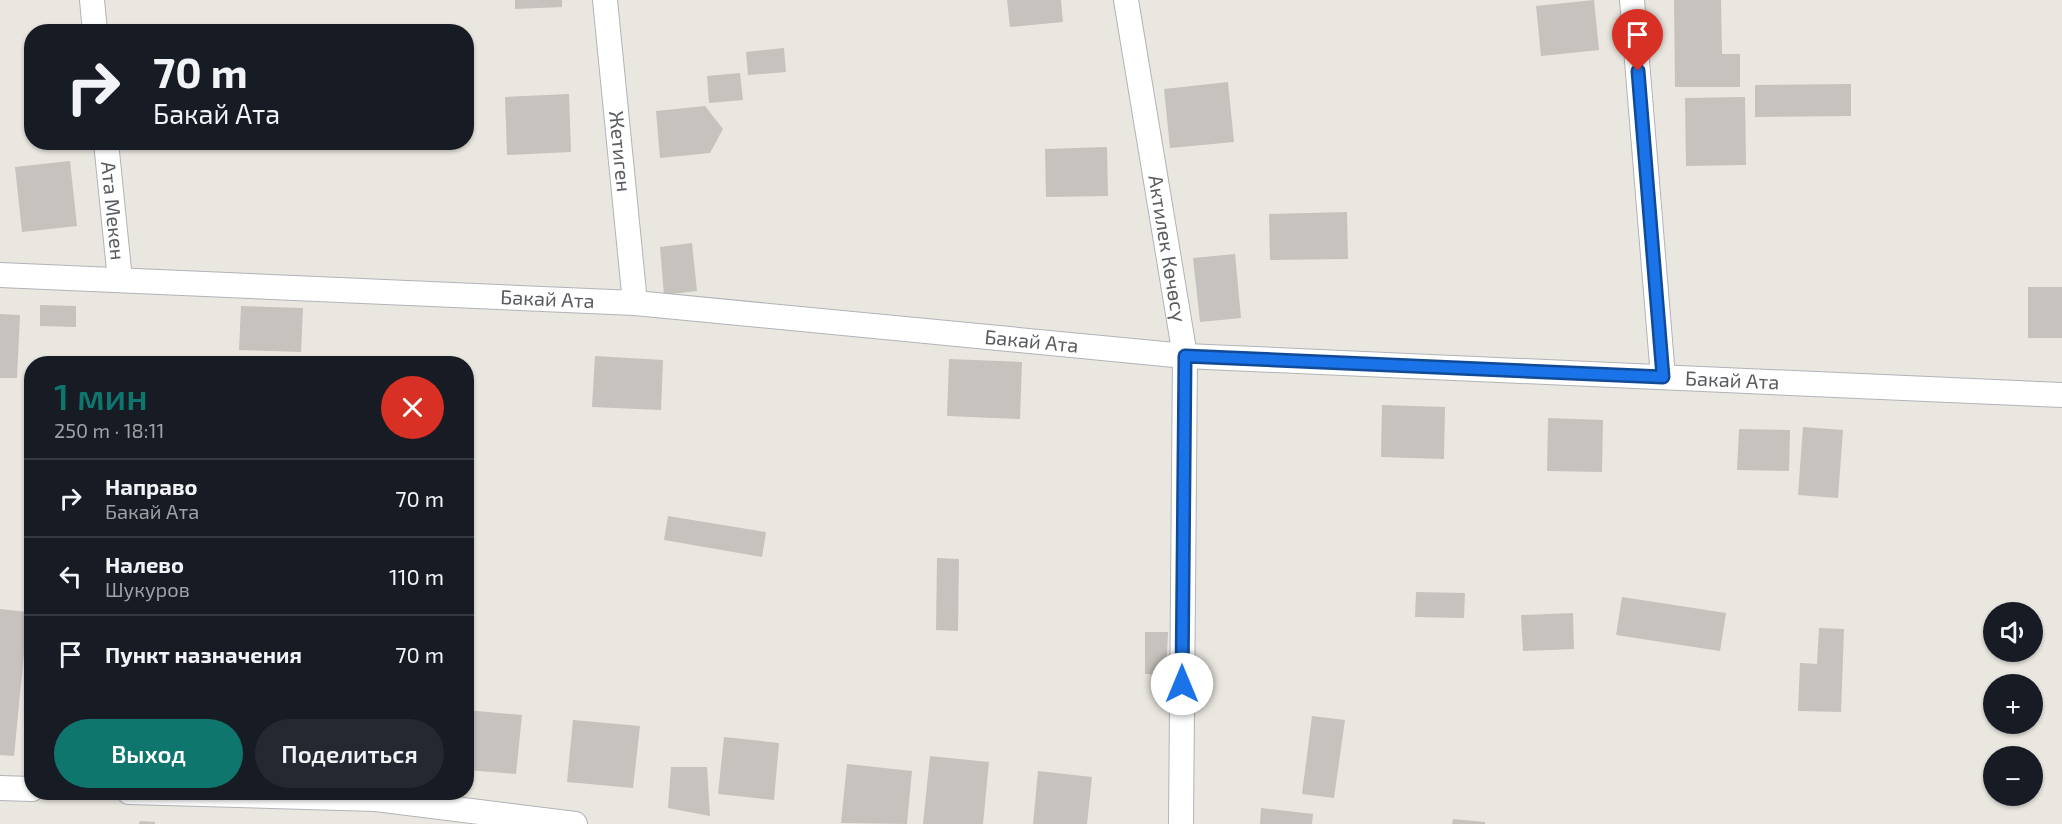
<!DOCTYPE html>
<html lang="ru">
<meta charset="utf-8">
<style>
:root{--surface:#171b24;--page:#242831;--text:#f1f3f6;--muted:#9ea1a6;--line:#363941;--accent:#0f766e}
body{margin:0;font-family:"Exo 2",sans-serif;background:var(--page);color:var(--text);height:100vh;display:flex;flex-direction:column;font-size:22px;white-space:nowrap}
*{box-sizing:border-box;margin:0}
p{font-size:20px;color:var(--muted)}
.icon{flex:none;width:33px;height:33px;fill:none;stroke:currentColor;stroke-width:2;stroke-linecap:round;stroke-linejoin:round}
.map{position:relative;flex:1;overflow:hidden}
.side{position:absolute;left:24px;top:356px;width:450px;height:444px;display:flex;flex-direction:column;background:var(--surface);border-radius:24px;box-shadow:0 2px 4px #0004}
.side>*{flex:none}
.top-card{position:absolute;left:24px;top:24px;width:450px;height:126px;border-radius:24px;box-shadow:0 2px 4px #0004;background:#171b24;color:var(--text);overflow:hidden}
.tools{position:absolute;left:1983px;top:602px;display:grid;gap:12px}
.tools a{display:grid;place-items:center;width:60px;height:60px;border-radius:50%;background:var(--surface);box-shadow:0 2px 4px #0004;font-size:30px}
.pin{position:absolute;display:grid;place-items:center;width:51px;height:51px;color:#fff;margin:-62px -26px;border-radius:50% 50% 50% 0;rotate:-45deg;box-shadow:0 0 6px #0007}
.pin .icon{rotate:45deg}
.me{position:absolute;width:66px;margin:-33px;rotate:0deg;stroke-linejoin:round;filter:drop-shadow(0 0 4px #0008)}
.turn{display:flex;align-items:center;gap:21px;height:126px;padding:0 30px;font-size:27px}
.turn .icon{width:78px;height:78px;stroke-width:2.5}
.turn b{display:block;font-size:42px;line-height:51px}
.round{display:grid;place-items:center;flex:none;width:63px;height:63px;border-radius:32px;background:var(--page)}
.head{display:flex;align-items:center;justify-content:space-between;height:102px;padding:0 30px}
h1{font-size:36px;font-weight:600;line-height:45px;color:var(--accent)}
.cta{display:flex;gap:12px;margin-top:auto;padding:12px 30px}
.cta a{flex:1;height:69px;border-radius:36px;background:var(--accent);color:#fff;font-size:24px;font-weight:600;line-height:69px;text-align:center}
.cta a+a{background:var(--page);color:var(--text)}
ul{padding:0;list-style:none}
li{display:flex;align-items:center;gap:18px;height:78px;padding:0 30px;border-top:2px solid var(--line)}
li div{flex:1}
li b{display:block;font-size:22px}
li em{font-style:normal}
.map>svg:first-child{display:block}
.building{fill:#c6c2bd}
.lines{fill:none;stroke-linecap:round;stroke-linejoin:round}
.street-casing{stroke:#b1b3b7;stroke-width:26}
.street{stroke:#fff;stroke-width:24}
.route-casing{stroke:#114b97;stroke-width:15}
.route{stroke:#1a73e8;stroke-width:10}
.labels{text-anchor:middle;stroke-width:5;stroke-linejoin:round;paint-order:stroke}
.street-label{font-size:20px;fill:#595c5f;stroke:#fff}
</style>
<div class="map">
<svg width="2062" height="824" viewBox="0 0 2062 824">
<rect width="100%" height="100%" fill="#eae7e0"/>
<g class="building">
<path d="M515 0H562V7L515 9Z"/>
<path d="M1007 0H1061L1063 22 1010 27Z"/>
<path d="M1594 0 1599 50 1541 56 1536 6Z"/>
<path d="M1674 0H1721L1722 54H1740V87H1675Z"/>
<path d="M784 48 786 72 748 75 746 52Z"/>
<path d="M740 73 743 100 709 103 707 76Z"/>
<path d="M1228 82 1234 142 1170 148 1164 89Z"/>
<path d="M1851 84V116L1755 117V85Z"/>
<path d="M569 94 571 152 507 155 505 97Z"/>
<path d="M1745 97 1746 165 1686 166 1685 98Z"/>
<path d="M705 106 723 129 710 153 660 158 656 111Z"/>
<path d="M1107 147 1108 196 1046 197 1045 149Z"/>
<path d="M70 161 77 226 22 232 15 167Z"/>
<path d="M1347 212 1348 259 1270 260 1269 214Z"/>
<path d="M692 243 697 291 664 295 660 247Z"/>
<path d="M1235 254 1241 318 1200 322 1193 258Z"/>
<rect x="2028" y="287" width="34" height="51"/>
<path d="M40 305 76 306V327L40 326Z"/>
<path d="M241 306 303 308 301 352 239 350Z"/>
<path d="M0 314 20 315 17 378H0Z"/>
<path d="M595 356 663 360 661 410 592 407Z"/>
<path d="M949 359 1022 362 1020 419 947 416Z"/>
<path d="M1382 405 1445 407 1444 459 1381 457Z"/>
<path d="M1548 418 1603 420 1602 472 1547 471Z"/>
<path d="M1803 427 1843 430 1838 498 1798 495Z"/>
<path d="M1739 429 1790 430 1789 471 1737 470Z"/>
<path d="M668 516 766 532 762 557 664 540Z"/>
<path d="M937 558 959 559 958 631 936 630Z"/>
<path d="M1416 592 1465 593 1464 618 1415 617Z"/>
<path d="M1622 597 1726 613 1720 651 1616 635Z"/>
<path d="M0 609 28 612 14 756 0 755Z"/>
<path d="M1573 613 1574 649 1523 651 1521 615Z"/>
<path d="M1819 628 1844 629 1841 712 1798 711 1800 663 1817 664Z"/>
<path d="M1145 632H1168L1166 675 1145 674Z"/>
<path d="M466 710 522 715 516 774 466 770Z"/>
<path d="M1312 716 1345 720 1334 798 1302 794Z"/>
<path d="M573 720 640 726 633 788 567 782Z"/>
<path d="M724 737 779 743 774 800 718 794Z"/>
<path d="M930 756 989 762 983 824H923Z"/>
<path d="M847 764 912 771 907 824 841 823Z"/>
<path d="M671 767H707L710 816 668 808Z"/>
<path d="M1038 771 1092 777 1087 824H1033Z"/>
<path d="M1261 808 1313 814 1312 824H1260Z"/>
<path d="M1453 819 1485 822V824H1452Z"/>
<path d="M140 821 155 822V824H139Z"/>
</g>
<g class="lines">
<g class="street-casing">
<g id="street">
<path d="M92 0 95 32"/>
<path id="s1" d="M605 0 635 303"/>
<path id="s2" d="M1126 0 1185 356 1181 824"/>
<path d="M1632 0 1663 377"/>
<path id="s3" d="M106 142 120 280"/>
<path id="s4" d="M0 275 635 303 1185 356 2062 395"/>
<path d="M0 788 32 789"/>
<path d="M129 792 376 799 575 824"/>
</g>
</g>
<use href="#street" class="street"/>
</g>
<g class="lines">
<g class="route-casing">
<path id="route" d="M1182 684 1185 356 1663 377 1638 71"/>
</g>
<use href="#route" class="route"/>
</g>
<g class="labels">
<g class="street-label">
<text dy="7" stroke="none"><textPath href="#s1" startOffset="152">Жетиген</textPath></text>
<text dy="7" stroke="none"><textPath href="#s3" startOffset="69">Ата Мекен</textPath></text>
<text dy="7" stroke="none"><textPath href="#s2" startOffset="252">Актилек Көчөсү</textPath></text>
<text dy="7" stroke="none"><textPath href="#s4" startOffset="548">Бакай Ата</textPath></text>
<text dy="7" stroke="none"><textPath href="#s4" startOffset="1034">Бакай Ата</textPath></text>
<text dy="7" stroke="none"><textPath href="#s4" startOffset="1736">Бакай Ата</textPath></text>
</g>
</g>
</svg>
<div class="tools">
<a><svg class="icon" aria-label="sound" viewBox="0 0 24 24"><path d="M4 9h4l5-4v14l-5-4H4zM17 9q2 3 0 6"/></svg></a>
<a>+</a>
<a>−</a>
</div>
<div class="pin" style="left:1638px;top:71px;background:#d93025"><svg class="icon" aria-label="arrive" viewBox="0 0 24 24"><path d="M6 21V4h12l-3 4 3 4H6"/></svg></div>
<svg class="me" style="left:1182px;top:684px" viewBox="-20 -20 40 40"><circle r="19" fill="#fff"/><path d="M0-13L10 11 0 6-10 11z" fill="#1a73e8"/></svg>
<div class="top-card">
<div class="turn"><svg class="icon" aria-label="right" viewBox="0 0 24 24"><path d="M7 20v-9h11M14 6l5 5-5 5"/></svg><div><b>70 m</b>Бакай Ата</div></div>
</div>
<section class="side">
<div class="head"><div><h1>1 мин</h1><p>250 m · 18:11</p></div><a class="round" style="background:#d93025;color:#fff"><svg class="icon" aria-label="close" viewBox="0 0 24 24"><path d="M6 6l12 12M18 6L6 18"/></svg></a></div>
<ul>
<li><svg class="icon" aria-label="right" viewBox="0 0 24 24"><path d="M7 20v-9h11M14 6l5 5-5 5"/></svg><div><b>Направо</b><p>Бакай Ата</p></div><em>70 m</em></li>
<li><svg class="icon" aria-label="left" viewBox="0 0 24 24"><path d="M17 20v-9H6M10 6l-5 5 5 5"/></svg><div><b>Налево</b><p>Шукуров</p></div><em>110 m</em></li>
<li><svg class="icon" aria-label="arrive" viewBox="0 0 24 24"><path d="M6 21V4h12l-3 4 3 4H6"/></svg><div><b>Пункт назначения</b></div><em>70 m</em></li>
</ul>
<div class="cta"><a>Выход</a><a>Поделиться</a></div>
</section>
</div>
